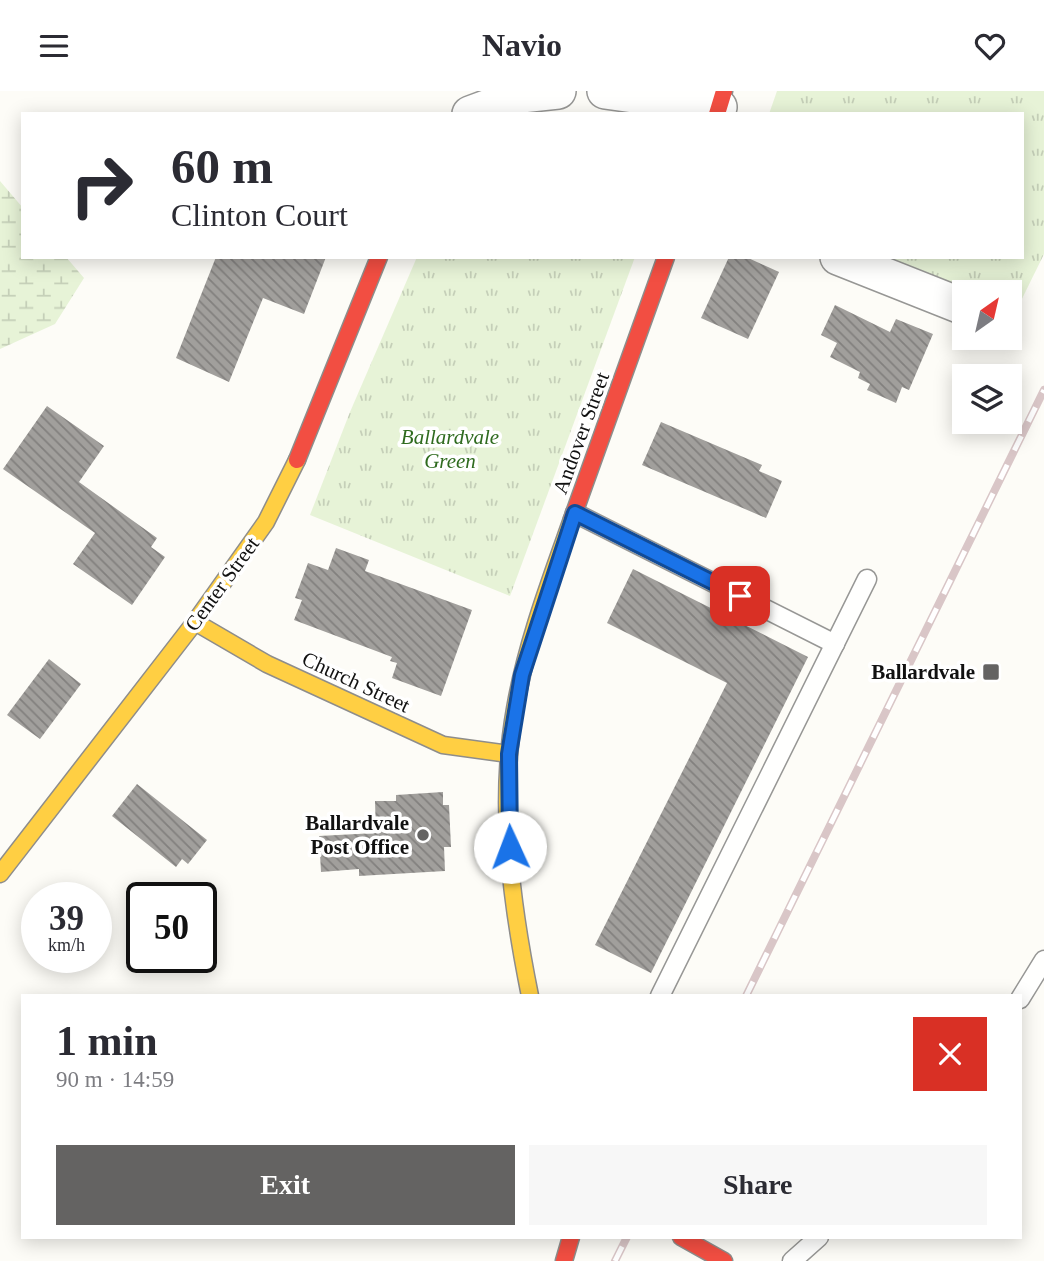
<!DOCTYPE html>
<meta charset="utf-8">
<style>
:root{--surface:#fff;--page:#f7f7f7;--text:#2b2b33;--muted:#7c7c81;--accent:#646362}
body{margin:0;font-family:"Times New Roman",serif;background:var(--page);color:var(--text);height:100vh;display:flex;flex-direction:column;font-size:26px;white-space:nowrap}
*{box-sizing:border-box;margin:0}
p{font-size:23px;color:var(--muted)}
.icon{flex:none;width:38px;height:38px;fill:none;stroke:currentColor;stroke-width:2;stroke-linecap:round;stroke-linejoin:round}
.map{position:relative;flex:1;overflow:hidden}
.drawer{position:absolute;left:21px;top:903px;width:1001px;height:245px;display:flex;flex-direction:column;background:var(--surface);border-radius:0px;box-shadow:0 4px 18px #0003}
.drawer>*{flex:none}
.top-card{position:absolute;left:21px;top:21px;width:1003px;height:147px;border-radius:0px;box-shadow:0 4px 18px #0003;background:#fff;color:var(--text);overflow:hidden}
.needle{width:46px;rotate:34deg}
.buttons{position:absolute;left:952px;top:189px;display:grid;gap:14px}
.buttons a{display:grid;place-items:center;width:70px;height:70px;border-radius:0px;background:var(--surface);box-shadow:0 4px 18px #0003;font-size:35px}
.speed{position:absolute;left:21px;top:791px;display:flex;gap:14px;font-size:35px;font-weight:700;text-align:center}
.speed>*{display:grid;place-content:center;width:91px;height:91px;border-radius:50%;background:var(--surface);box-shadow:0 4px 18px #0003;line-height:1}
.speed small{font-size:18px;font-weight:400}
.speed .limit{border:4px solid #111;border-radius:10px;background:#fff;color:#111}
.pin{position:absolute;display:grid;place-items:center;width:60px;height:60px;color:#fff;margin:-30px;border-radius:14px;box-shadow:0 4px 10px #0006}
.me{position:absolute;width:77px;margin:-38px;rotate:358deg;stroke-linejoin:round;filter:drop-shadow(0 0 5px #0008)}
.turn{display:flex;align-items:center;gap:24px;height:147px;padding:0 35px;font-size:32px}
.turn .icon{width:91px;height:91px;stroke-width:2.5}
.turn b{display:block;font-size:49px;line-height:60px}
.round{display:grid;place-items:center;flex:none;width:74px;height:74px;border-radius:0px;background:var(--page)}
.overview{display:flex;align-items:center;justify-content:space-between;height:119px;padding:0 35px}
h1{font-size:42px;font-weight:700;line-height:52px}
.button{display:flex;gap:14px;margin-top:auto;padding:14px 35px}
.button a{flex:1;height:80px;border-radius:0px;background:var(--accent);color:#fff;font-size:28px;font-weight:700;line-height:80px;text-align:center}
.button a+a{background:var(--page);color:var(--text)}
header{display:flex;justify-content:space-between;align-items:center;height:91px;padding:0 35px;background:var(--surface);font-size:32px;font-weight:700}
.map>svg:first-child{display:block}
.wetland{fill:url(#wetland-marsh)}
.park{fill:url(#park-tufts)}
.building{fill:url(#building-back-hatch)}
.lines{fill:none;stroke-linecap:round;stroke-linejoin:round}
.lane-casing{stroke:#979795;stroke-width:21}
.street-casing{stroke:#979795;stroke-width:38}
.slow-casing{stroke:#8e8d8b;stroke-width:19}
.jam-casing{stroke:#8e8d8b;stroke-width:19}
.lane{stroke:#fffffe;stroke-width:18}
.street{stroke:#fffffe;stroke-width:35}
.slow{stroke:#ffcf43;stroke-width:16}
.jam{stroke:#f24e42;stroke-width:16}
.rail-casing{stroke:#d9c6c7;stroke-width:8}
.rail{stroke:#fff;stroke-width:5;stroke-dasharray:16;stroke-linecap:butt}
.route-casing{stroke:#114b97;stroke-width:18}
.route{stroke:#1a73e8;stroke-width:12}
.poi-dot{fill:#646362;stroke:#fff;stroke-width:2.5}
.labels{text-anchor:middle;stroke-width:7;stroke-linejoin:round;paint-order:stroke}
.street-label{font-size:21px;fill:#111;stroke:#fff}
.park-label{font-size:21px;font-style:italic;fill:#2f6b1f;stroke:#fff}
.poi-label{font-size:21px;font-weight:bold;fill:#111;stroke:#fff;text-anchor:end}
</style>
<header><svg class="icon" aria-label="menu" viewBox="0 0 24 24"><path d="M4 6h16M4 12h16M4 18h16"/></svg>Navio<svg class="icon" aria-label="heart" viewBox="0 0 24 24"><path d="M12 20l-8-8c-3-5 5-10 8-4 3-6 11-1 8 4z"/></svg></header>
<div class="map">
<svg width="1044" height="1170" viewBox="0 0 1044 1170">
<defs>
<pattern id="wetland-marsh" width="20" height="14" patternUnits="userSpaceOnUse" patternTransform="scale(1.75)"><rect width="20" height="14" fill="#e7f3d7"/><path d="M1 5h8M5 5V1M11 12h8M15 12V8" fill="none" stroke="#c5cfb8"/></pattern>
<pattern id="park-tufts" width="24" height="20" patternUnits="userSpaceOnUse" patternTransform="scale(1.75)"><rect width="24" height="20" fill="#e7f3d7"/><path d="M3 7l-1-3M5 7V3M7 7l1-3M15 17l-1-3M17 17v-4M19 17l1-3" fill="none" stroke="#c5cfb8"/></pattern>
<pattern id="building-back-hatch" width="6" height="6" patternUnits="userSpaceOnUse" patternTransform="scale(1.75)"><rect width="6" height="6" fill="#a19f9c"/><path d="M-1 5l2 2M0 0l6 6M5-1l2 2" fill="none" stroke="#82807e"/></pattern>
</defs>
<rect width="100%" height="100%" fill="#fdfcf7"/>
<path class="wetland" d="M0 90 23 117V166H66L84 187 55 233 0 258Z"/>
<g class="park">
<path d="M777 0H1044V163L1017 218 1010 215V201H975L885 166H1022V23H769Z"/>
<path d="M417 166H635L510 505 310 424 350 321Z"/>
</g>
<g class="building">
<path d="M216 166H326L304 223 263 207 229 291 176 267Z"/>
<path d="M729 166H746L779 181 748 248 701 227Z"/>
<path d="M835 214 890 241 896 228 933 243 909 299 902 296 896 312 867 299 870 293 858 287 860 281 830 266 837 252 821 244Z"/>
<path d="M47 315 104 355 79 391 157 447 151 456 165 466 132 514 73 473 95 442 3 378Z"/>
<path d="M661 331 762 374 759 380 782 390 766 427 642 374Z"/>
<path d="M336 457 369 469 365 480 472 519 441 605 392 587 397 572 390 570 392 566 294 529 302 509 295 507 308 472 328 479Z"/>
<path d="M633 478 808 566 651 882 595 854 727 592 607 532Z"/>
<path d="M49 568 81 593 40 648 7 624Z"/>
<path d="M137 693 207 749 188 773 182 768 176 776 112 725Z"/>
<path d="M443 701V714H449L451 756H444L445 780 359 785V778L321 781 319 745 376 742 375 710H396V704Z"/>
</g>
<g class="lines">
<g class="lane-casing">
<g id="lane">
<path d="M575 422 835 553"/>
<path d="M660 905 867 488"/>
<path d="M1020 908 1044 869"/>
<path d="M792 1170 819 1146"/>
</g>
</g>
<g class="street-casing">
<g id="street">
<path d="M605 0 719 16"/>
<path d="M470 23 521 4 558 0"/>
<path d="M838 166 964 216"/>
</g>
</g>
<g class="slow-casing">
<g id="slow">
<path d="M195 531 267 573 443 654 509 663"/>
<path d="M0 783 195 531 266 431 297 369"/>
<path d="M530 905C511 811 498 713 515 618 526 553 550 490 572 428"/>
</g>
</g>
<g class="jam-casing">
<g id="jam">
<path d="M717 23 724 0"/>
<path d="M297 369 379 166"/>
<path d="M572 428 666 166"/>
<path d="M681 1146 724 1170"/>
<path d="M564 1170 571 1146"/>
</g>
</g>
<use href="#lane" class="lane"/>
<use href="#street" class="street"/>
<use href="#slow" class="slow"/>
<use href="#jam" class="jam"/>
<g class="rail-casing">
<g id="rail">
<path d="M746 905 1044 299"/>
<path d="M615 1170 627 1146"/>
</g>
</g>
<use href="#rail" class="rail"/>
</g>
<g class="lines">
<g class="route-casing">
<path id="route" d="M510 756 509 663 522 584 575 422 740 505"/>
</g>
<use href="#route" class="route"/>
</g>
<g class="poi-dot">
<rect x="982" y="572" width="18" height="18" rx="3.5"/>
<circle cx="423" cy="744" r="7"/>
</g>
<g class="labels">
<g class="street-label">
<text transform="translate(581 342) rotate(-70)" y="7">Andover Street</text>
<text transform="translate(222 493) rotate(-54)" y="7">Center Street</text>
<text transform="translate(356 591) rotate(25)" y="7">Church Street</text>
</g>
<g class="park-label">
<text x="450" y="353">Ballardvale<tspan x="450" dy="24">Green</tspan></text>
</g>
<g class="poi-label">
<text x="975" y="588">Ballardvale</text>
<text x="409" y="739">Ballardvale<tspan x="409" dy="24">Post Office</tspan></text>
</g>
</g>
</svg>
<div class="buttons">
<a><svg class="needle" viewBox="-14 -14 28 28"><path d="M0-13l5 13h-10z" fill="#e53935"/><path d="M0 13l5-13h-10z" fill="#7c7c81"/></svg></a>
<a><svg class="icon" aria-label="layers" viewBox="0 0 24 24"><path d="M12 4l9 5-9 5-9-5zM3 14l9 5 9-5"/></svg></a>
</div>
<div class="speed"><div>39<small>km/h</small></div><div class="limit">50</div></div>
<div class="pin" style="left:740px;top:505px;background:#d93025"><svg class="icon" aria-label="arrive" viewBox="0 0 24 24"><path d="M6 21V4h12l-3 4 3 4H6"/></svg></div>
<svg class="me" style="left:510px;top:756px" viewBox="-20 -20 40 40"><circle r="19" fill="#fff"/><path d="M0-13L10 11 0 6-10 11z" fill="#1a73e8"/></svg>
<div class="top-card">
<div class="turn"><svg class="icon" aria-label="right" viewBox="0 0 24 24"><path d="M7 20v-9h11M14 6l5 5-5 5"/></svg><div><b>60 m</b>Clinton Court</div></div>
</div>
<section class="drawer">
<div class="overview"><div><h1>1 min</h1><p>90 m · 14:59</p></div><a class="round" style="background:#d93025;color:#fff"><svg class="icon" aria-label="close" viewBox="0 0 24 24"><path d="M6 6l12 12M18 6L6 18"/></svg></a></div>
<div class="button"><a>Exit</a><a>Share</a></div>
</section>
</div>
